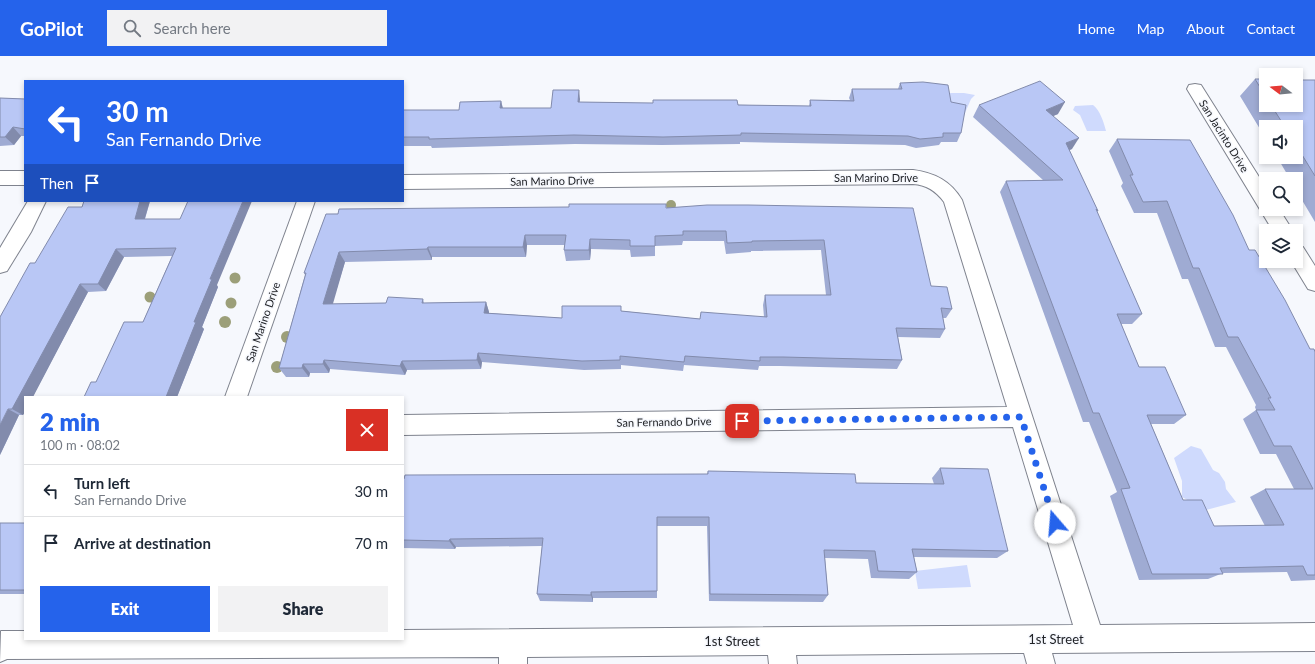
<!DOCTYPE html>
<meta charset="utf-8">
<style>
:root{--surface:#fff;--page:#f2f2f3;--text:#1f2937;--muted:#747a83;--line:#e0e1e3;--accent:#2563eb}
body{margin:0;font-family:Lato,sans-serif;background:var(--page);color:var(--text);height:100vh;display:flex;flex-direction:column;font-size:15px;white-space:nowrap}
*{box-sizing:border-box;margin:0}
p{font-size:13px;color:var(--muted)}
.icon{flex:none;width:22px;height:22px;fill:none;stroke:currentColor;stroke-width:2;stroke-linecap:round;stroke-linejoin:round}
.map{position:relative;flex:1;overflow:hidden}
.drawer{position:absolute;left:24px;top:340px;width:380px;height:244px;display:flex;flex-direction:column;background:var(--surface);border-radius:0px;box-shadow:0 2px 6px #0003}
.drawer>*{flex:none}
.guide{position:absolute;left:24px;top:24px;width:380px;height:122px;border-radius:0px;box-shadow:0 2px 6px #0003;background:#2563eb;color:#fff;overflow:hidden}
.needle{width:26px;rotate:286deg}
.controls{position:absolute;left:1259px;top:12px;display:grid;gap:8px}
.controls a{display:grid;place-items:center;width:44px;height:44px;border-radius:0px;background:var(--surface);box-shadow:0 2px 6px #0003;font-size:20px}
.pin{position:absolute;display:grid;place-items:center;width:34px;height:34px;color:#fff;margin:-17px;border-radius:8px;box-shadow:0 2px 6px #0006}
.me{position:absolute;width:44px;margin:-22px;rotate:342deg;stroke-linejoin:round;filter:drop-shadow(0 0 3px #0008)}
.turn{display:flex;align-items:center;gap:14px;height:84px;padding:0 16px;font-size:18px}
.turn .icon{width:52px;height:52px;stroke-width:2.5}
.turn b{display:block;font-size:28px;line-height:34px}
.then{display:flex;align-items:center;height:38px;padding:0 16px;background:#0003;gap:8px;font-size:15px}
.round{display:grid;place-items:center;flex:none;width:42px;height:42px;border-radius:0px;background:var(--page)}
.head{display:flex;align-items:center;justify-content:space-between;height:68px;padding:0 16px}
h1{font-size:24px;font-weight:800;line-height:30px;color:var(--accent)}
.cta{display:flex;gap:8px;margin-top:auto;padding:8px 16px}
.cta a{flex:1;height:46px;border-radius:0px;background:var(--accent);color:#fff;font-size:16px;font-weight:800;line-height:46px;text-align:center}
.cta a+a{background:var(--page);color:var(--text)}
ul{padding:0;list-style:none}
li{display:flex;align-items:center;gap:12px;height:52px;padding:0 16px;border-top:1px solid var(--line)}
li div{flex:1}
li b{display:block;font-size:15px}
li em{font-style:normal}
header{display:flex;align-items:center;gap:24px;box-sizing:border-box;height:56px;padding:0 20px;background:var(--accent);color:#fff}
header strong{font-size:19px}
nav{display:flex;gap:22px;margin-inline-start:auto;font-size:14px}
.search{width:280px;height:36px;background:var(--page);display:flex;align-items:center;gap:10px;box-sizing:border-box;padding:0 14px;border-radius:0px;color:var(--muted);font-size:15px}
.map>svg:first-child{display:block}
.water{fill:#cfdafd}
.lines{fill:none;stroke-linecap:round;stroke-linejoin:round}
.minor-casing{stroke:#7f838e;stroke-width:2}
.minor{fill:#fff;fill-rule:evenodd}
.tree{fill:#9c9f79}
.wall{fill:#9fabd3;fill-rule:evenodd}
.shaded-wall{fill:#828bac}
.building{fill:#b9c7f5;stroke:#828bac;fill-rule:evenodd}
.route{stroke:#2563eb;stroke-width:7;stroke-dasharray:0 12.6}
.labels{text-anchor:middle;stroke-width:3;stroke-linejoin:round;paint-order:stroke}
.street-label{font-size:11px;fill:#202226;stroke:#f6f8fd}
.near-street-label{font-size:13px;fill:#202226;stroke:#f6f8fd}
</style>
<header>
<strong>GoPilot</strong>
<div class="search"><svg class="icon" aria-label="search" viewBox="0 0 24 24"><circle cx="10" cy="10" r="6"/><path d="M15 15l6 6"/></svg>Search here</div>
<nav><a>Home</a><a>Map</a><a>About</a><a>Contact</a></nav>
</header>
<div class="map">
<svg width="1315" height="608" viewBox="0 0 1315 608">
<rect width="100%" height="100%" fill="#f6f8fd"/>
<g class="water">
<path d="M946 37H964L975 39 971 43 965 57 951 54Z"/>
<path d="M1093 49C1100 54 1104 67 1106 75H1087L1080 59 1073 54 1075 50Z"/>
<path d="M1191 390 1201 393 1213 414 1219 417 1225 426 1226 433 1236 446 1206 454 1182 441V425L1174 402Z"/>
<path d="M967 509 971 531 918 533 915 515Z"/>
</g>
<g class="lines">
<g class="minor-casing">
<g id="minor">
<path d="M1195 28 1201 29 1266 132V153H1279L1293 175H1273L1187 33 1189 29Z"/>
<path d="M913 114C935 117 951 125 962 144L1100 569 1315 567V595L1052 597 1055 608H1027L1024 597 796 599 797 608H769L768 599 527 601V608H499V601L7 603 0 606 1 575H25V583H403V574L1073 569 1013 371 403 379V359L1007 351 944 146C936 135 927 129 913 128L403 133V119Z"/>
<rect x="0" y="115" width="25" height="14"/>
<path d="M28 145H46L31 176 7 215 0 217V192Z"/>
<path d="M297 145H315L247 341H225Z"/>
<path d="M1296 188 1303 191 1315 210V235L1308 233 1291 205H1296Z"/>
</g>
</g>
<use href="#minor" class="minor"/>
</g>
<g class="tree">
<circle cx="671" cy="149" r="5"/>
<circle cx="235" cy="222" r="5.5"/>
<circle cx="150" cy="241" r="5.5"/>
<circle cx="231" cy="247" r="5.5"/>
<circle cx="225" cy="266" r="6"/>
<circle cx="287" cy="281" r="6"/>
<circle cx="277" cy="311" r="6"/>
</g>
<g class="wall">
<path d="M1255 23H1266V49H1296L1315 24V166L1296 134V123H1290L1277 101H1296V71H1266V83L1240 40Z"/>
<path d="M900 27 951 46 961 77 957 86H941L939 89 916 92 905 89 740 86V88L662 89 575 88 432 92 431 90H403V54H459L501 45 503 52H551L579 34V46L809 50 810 44H850L849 42 852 33H898Z"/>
<path d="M0 42 25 43V80H21L14 89 0 90Z"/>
<path d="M979 49 1058 58 1053 60 1072 93 1069 94 1098 155 1097 156 1142 258 1132 268H1121L1139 311 1186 359 1174 368H1151L1183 444 1214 470H1265L1250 441 1265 433H1294L1276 398H1260L1243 363 1256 354 1255 351 1256 349 1226 291H1215L1188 223H1182L1157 157H1134L1121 130 1123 127 1109 95 1117 83 1249 194 1310 293 1315 296V524L1291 525 1287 516 1223 517 1208 523 1139 524 1110 440 1117 436 1089 366H1083L1000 136 1006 125 1043 124 973 61Z"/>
<path d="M84 145H150L145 163 218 231 202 271 204 273 177 341H84L143 266 172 200 124 201 106 235 88 236 23 359H19L0 399 35 207 82 151Z"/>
<path d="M748 149 931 230 952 253 946 262H943L945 273 940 282 898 281 902 304 897 313 780 310H759L758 314 684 309 683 315 621 309V313L584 314 482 306 481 313 407 314 405 319 330 313 329 317H310L309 321H286L279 312 305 219 304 217 326 158 666 152ZM683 185H724L726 198 751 196V195L821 194 826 239H765L763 249 764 261 700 263 622 255 562 262 489 257V256L486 246 424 247 423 243 386 247 332 248 345 206 432 204V201H526L527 189H565L564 194 566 205 590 204 591 193 630 194 631 201 655 200V190L682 189Z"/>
<path d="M940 412 1008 495 997 502 914 501 917 516 909 523 871 522 868 503 825 502 828 539 823 546 709 545 707 470H657V542H593V546L540 545 537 538 542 490 456 491 455 493 403 492V423L707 418 708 415 856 427 934 428 932 422Z"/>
<rect x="0" y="467" width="25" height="71"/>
</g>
<g class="shaded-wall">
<path d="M579 34 580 43 579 54 578 46Z"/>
<path d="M501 45 503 54 500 52Z"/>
<path d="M1065 46 1058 58 1039 66 1046 54Z"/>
<path d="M13 71 21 80 14 89 5 81Z"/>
<path d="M1079 82 1072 93 1058 99 1066 87Z"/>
<path d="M140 145H150L142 172 135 163Z"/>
<path d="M243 145H252L217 229 218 231 202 271 204 273 177 341H166L210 223Z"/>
<path d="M525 179 527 189 526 201 523 191Z"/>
<path d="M590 183 591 193 590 204 589 194Z"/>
<path d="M428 191 432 201V204L427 193Z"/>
<path d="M116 193 124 201 106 235 98 228Z"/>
<path d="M339 196 345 206 330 258 323 248Z"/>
<path d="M80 228 88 236 33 341H25V356L23 359 12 353Z"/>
<path d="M486 246 489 256 488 267 484 257Z"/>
<path d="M478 297 482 306 481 313 477 304Z"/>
<path d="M324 304 330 313 329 317 323 308Z"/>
<path d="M402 305 407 314 405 319 400 310Z"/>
<path d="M303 308 310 317 309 321 302 312Z"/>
<path d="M8 353 19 359 0 399V369Z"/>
<path d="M450 483 456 491 455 493 449 485Z"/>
<path d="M591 536 593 542V546L591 539Z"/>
</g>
<g class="building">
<path d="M1255 23H1266V41Z"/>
<path d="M1296 24H1315V120L1296 89V71H1285L1271 49H1296Z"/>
<path d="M1040 25 1065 46 1046 54 1079 82 1066 87 1098 155 1096 153 1142 258H1117L1139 311H1165L1186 359H1147L1183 444H1202L1214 470 1284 469 1265 433H1313L1291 390H1274L1256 354H1275L1268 342H1271L1238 281H1228L1199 212H1193L1167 145 1143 146 1130 119H1133L1117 83 1190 84 1233 159 1249 194H1255L1285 244 1310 293H1314L1315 296V519H1307L1303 510 1220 512 1223 518H1152L1121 433 1130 432 1099 357H1093L1006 125 1063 124 979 49Z"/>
<path d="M923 26 948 29 951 46 966 49 961 77H943V81L920 83 908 80 741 77V79L663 81 574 79 429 83V81H403V54H459L460 46 501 45 500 52H551L553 34H579L578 46 653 47V44H737L738 49 811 50 810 44 854 45 852 33H902L900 27Z"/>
<path d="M0 42 25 43V73L13 71 5 81H0Z"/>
<path d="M84 145H140L135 163H180L188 145H243L210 223H212L194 266H196L166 341H84L91 326H96L124 266H143L176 192 116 193 98 228H80L12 353H8L0 369V261L30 207H35L68 151H82Z"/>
<path d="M569 148H666V152L707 149H748L913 152 931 230 947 231 952 253 941 252 945 273 896 272 902 304 783 301H760V305L685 300 684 306 620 300V304L582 305 478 297 477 304 402 305 400 310 324 304 323 308H303L302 312H279L306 217H304L326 158H338L339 153 569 151ZM683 175H726L727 187 752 186V185L824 184 831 239H765L767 261 701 256 700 263 621 255V250H562V262L484 257 486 246 422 247 423 243 388 241 386 247 323 248 339 196 427 193 428 191H523L525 179H566L564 194H589L590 183 630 184V190H655V180L683 179Z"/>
<path d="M940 412 988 413 1008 495 912 493 917 516 878 515 875 495 824 494 828 539 710 538 709 461H657V535L591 536V539L537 538 543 482 450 483 449 485 403 484V423H404L405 419 708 418V415L855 418 856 427 944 428Z"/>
<rect x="0" y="467" width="25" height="67"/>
</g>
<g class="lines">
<path class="route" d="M742 365 1021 361 1055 467"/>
</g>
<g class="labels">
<g class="street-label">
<text transform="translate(1224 80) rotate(58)" y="4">San Jacinto Drive</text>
<text x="876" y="126">San Marino Drive</text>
<text transform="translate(552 125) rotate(-1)" y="4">San Marino Drive</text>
<text transform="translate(263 266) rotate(-71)" y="4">San Marino Drive</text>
<text transform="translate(664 366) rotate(-1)" y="4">San Fernando Drive</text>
</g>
<g class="near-street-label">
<text x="1056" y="588">1st Street</text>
<text x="732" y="590">1st Street</text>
</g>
</g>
</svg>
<div class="controls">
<a><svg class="needle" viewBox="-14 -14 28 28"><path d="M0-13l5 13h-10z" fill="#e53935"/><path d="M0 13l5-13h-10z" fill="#747a83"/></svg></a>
<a><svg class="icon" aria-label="sound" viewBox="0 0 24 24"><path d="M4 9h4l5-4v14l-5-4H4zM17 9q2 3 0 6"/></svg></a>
<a><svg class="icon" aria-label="search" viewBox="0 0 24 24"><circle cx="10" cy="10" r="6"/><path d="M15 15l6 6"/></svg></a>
<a><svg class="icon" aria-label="layers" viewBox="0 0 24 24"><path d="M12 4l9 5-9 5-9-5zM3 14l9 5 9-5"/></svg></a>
</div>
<div class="pin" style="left:742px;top:365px;background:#d93025"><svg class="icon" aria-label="arrive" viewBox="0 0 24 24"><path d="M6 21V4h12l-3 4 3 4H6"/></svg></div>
<svg class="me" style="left:1055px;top:467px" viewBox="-20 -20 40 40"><circle r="19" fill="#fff"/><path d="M0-13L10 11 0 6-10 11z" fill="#2563eb"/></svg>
<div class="guide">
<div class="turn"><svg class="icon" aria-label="left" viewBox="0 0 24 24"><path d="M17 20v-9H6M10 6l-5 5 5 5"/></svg><div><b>30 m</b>San Fernando Drive</div></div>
<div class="then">Then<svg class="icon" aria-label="arrive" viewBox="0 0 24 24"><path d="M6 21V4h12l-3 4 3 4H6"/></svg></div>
</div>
<section class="drawer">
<div class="head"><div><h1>2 min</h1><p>100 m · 08:02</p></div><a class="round" style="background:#d93025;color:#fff"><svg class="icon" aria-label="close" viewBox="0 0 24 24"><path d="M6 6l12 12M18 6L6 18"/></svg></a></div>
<ul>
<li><svg class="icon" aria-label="left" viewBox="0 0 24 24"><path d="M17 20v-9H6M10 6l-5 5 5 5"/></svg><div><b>Turn left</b><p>San Fernando Drive</p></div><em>30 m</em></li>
<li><svg class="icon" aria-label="arrive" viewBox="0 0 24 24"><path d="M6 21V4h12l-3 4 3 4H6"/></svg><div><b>Arrive at destination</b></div><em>70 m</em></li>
</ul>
<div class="cta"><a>Exit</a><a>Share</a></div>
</section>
</div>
